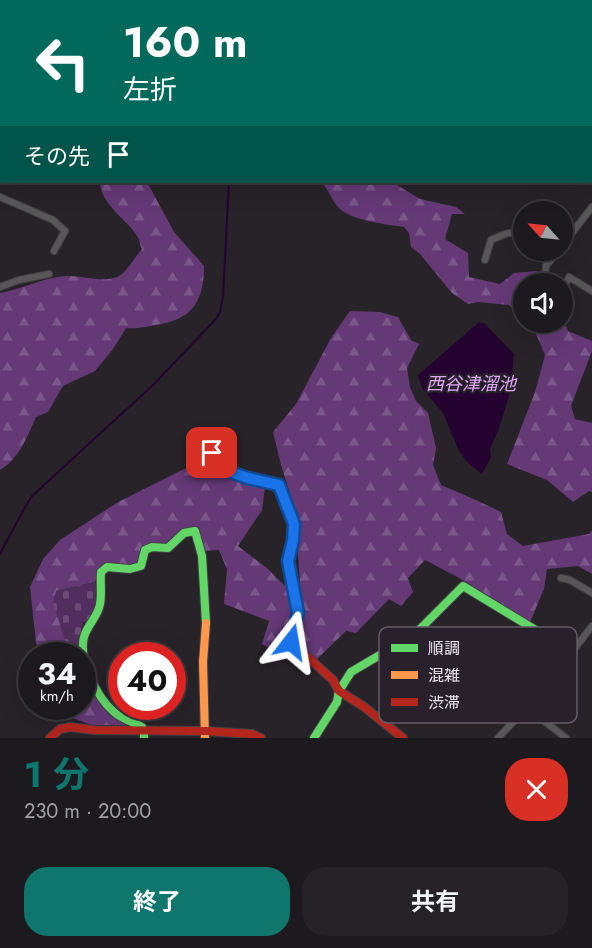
<!DOCTYPE html>
<html lang="ja">
<meta charset="utf-8">
<style>
:root{--surface:#1d1a1f;--page:#252328;--text:#f1f3f6;--muted:#a0a1a4;--line:#3b383d;--accent:#0f766e}
body{margin:0;font-family:Jost,"Noto Sans JP",sans-serif;background:var(--page);color:var(--text);height:100vh;display:flex;flex-direction:column;font-size:22px;white-space:nowrap}
*{box-sizing:border-box;margin:0}
p{font-size:20px;color:var(--muted)}
.icon{flex:none;width:33px;height:33px;fill:none;stroke:currentColor;stroke-width:2;stroke-linecap:round;stroke-linejoin:round}
.map{position:relative;height:738px;overflow:hidden}
.drawer{display:flex;flex-direction:column;background:var(--surface);flex:1}
.drawer>*{flex:none}
.banner{position:absolute;left:0px;top:0px;width:592px;height:183px;box-shadow:0 6px 24px #0002,0 0 0 2px var(--line);background:#00695c;color:#fff;overflow:hidden}
.needle{width:39px;rotate:297deg}
.fabs{position:absolute;left:513px;top:201px;display:grid;gap:12px}
.fabs a{display:grid;place-items:center;width:60px;height:60px;border-radius:50%;background:var(--surface);box-shadow:0 6px 24px #0002,0 0 0 2px var(--line);font-size:30px}
.speed{position:absolute;left:18px;top:642px;display:flex;gap:12px;font-size:30px;font-weight:700;text-align:center}
.speed>*{display:grid;place-content:center;width:78px;height:78px;border-radius:50%;background:var(--surface);box-shadow:0 6px 24px #0002,0 0 0 2px var(--line);line-height:1}
.speed small{font-size:15px;font-weight:400}
.speed .limit{border:9px solid #d22;background:#fff;color:#111}
.pin{position:absolute;display:grid;place-items:center;width:51px;height:51px;color:#fff;margin:-26px;border-radius:12px;box-shadow:0 3px 9px #0006}
.me{position:absolute;width:66px;margin:-33px;rotate:14deg;stroke-linejoin:round;filter:drop-shadow(0 0 4px #0008)}
.turn{display:flex;align-items:center;gap:21px;height:126px;padding:0 24px;font-size:27px}
.turn .icon{width:78px;height:78px;stroke-width:2.5}
.turn b{display:block;font-size:42px;line-height:51px}
.then{display:flex;align-items:center;height:57px;padding:0 24px;background:#0003;gap:12px;font-size:22px}
.round{display:grid;place-items:center;flex:none;width:63px;height:63px;border-radius:24px;background:var(--page)}
.headline{display:flex;align-items:center;justify-content:space-between;height:102px;padding:0 24px}
h1{font-size:36px;font-weight:700;line-height:45px;color:var(--accent)}
.button{display:flex;gap:12px;margin-top:auto;padding:12px 24px}
.button a{flex:1;height:69px;border-radius:24px;background:var(--accent);color:#fff;font-size:24px;font-weight:700;line-height:69px;text-align:center}
.button a+a{background:var(--page);color:var(--text)}
.map>svg:first-child{display:block}
.forest{fill:url(#forest-firs)}
.cemetery{fill:url(#cemetery-stones)}
.water{fill:#250331}
.lines{fill:none;stroke-linecap:round;stroke-linejoin:round}
.stream{stroke:#250331;stroke-width:2}
.street-casing{stroke:#444146;stroke-width:8}
.fast-casing{stroke:#444146;stroke-width:10}
.slow-casing{stroke:#444146;stroke-width:10}
.jam-casing{stroke:#444146;stroke-width:10}
.street{stroke:#59565a;stroke-width:6}
.fast{stroke:#63d668;stroke-width:8}
.slow{stroke:#ff974d;stroke-width:8}
.jam{stroke:#b3261e;stroke-width:8}
.route-casing{stroke:#114b97;stroke-width:15}
.route{stroke:#1a73e8;stroke-width:10}
.labels{text-anchor:middle;stroke-width:4.5;stroke-linejoin:round;paint-order:stroke}
.water-label{font-size:18px;font-style:italic;fill:#dea8f6;stroke:#28212b}
.key{fill:#28212b;stroke:#635c66;stroke-width:1.5}
.key-label{font-size:16px;fill:#ece7ee}
</style>
<div class="map">
<svg width="592" height="738" viewBox="0 0 592 738">
<defs>
<pattern id="forest-firs" width="22" height="20" patternUnits="userSpaceOnUse" patternTransform="scale(1.5)"><rect width="22" height="20" fill="#643976"/><path d="M5 1l3.5 6h-7zM16 11l3.5 6h-7z" fill="#7a568a"/></pattern>
<pattern id="cemetery-stones" width="16" height="16" patternUnits="userSpaceOnUse" patternTransform="scale(1.5)"><rect width="16" height="16" fill="#512e5f"/><path d="M2 7V4a2 2 0 0 1 4 0v3zM10 15v-3a2 2 0 0 1 4 0v3z" fill="#6a4c76"/></pattern>
</defs>
<rect width="100%" height="100%" fill="#272329"/>
<g class="forest">
<path d="M100 182H147L174 232 204 266C204 303 191 320 155 325 145 327 136 329 126 328L113 349 95 371 63 386 48 412 36 417C27 437 19 459 0 470V293C23 289 44 277 67 276 83 275 109 285 122 274 128 269 136 256 142 249 141 248 139 240 139 239 129 220 101 206 100 182Z"/>
<path d="M321 182H392L420 199 456 207 465 214H452L445 239 468 253 469 277 500 284 514 273 537 271 541 283 524 284 523 318 509 305 478 302 468 304 452 293 420 254 411 247 409 233 404 227C389 225 351 220 340 209 332 202 329 189 321 182Z"/>
<path d="M350 311 380 312 398 317 411 340 419 344 407 368 410 387 416 401 428 413 436 448 433 465 441 485 476 500 501 512 507 534 523 546 589 534 592 530V574L578 566 547 569 544 589 530 622 463 580 425 560 408 578 413 592 401 606 389 599 356 633 346 631 316 660 295 641 302 614 295 509 281 465 273 432 296 404 331 338Z"/>
<path d="M563 320 568 331 592 341V351L571 406 575 419 592 423V492L589 491 573 502 547 480 507 464 535 392 545 355 534 329 528 323 562 322Z"/>
<path d="M210 456 226 473 265 487 262 510 238 546 268 569 293 594 295 608 284 639 307 663 302 667 262 644 269 621 224 604 227 569 219 550 204 551 199 528H187L166 544 144 545 138 562 130 567 100 568 95 582 56 591 68 649 75 655H41L36 643 30 587 43 559 60 540 118 502Z"/>
<path d="M83 662 109 714 128 725H91L63 714 61 707 82 706Z"/>
</g>
<path class="cemetery" d="M95 582C101 599 96 607 89 623L83 622 79 643 81 651 68 649 53 603 56 591Z"/>
<path class="water" d="M479 322 485 324 514 354 511 390 498 431 490 449 491 457 482 474 468 463 459 451 443 413 422 388 418 375Z"/>
<g class="lines">
<g class="stream">
<path d="M331 2 332 0"/>
<path d="M0 554 25 507 32 496 153 385 216 319 220 312 223 297 229 182"/>
</g>
<g class="street-casing">
<g id="street">
<path d="M66 0 70 2"/>
<path d="M11 2 12 0"/>
<path d="M165 2 166 0"/>
<path d="M0 30 2 26"/>
<path d="M0 70 2 71"/>
<path d="M591 85 592 86"/>
<path d="M591 158H592"/>
<path d="M591 173H592"/>
<path d="M0 197 53 220 65 231 54 251"/>
<path d="M562 246 592 207"/>
<path d="M485 260 491 240 505 234 524 230"/>
<path d="M550 284 545 276 546 266 559 250"/>
<path d="M0 287 19 280 49 274"/>
<path d="M562 291 569 277 592 291"/>
<path d="M561 578 570 580 592 593"/>
<path d="M526 707 566 738"/>
<path d="M498 738 515 720 572 652 592 626"/>
</g>
</g>
<g class="fast-casing">
<g id="fast">
<path d="M144 738V730L142 727C133 722 122 719 114 712 97 698 78 659 84 637 87 625 98 617 100 604 102 594 100 583 101 572L107 567 130 569 141 566 145 550 152 547 168 548 184 533 195 531 202 556 206 623"/>
<path d="M314 738 337 702 339 691 351 672 414 635 463 586 572 652"/>
</g>
</g>
<g class="slow-casing">
<g id="slow">
<path d="M212 453 225 470 248 478 279 485 294 524 293 540 288 561 298 613 291 642 301 651"/>
<path d="M205 738 203 662 206 623"/>
</g>
</g>
<g class="jam-casing">
<g id="jam">
<path d="M301 651 333 680 339 691 363 706 403 738"/>
<path d="M50 738 60 729 70 727 94 730 206 731 252 734 261 738"/>
</g>
</g>
<use href="#street" class="street"/>
<use href="#fast" class="fast"/>
<use href="#slow" class="slow"/>
<use href="#jam" class="jam"/>
</g>
<g class="lines">
<g class="route-casing">
<path id="route" d="M212 453 225 470 248 478 279 485 294 524 293 540 288 561 298 613 291 642"/>
</g>
<use href="#route" class="route"/>
</g>
<g class="labels">
<g class="water-label">
<text x="471" y="390">西谷津溜池</text>
</g>
</g>
<rect x="379" y="627" width="198" height="96" rx="9" class="key"/>
<rect x="391" y="644" width="27" height="8" fill="#63d668"/>
<rect x="391" y="671" width="27" height="8" fill="#ff974d"/>
<rect x="391" y="698" width="27" height="8" fill="#b3261e"/>
<g class="key-label">
<text x="428" y="654">順調</text>
<text x="428" y="681">混雑</text>
<text x="428" y="708">渋滞</text>
</g>
</svg>
<div class="fabs">
<a><svg class="needle" viewBox="-14 -14 28 28"><path d="M0-13l5 13h-10z" fill="#e53935"/><path d="M0 13l5-13h-10z" fill="#a0a1a4"/></svg></a>
<a><svg class="icon" aria-label="sound" viewBox="0 0 24 24"><path d="M4 9h4l5-4v14l-5-4H4zM17 9q2 3 0 6"/></svg></a>
</div>
<div class="speed"><div>34<small>km/h</small></div><div class="limit">40</div></div>
<div class="pin" style="left:212px;top:453px;background:#d93025"><svg class="icon" aria-label="arrive" viewBox="0 0 24 24"><path d="M6 21V4h12l-3 4 3 4H6"/></svg></div>
<svg class="me" style="left:291px;top:642px" viewBox="-20 -20 40 40"><path d="M0-17L14 15 0 8-14 15z" fill="#1a73e8" stroke="#fff" stroke-width="4"/></svg>
<div class="banner">
<div class="turn"><svg class="icon" aria-label="left" viewBox="0 0 24 24"><path d="M17 20v-9H6M10 6l-5 5 5 5"/></svg><div><b>160 m</b>左折</div></div>
<div class="then">その先<svg class="icon" aria-label="arrive" viewBox="0 0 24 24"><path d="M6 21V4h12l-3 4 3 4H6"/></svg></div>
</div>
</div>
<section class="drawer">
<div class="headline"><div><h1>1 分</h1><p>230 m · 20:00</p></div><a class="round" style="background:#d93025;color:#fff"><svg class="icon" aria-label="close" viewBox="0 0 24 24"><path d="M6 6l12 12M18 6L6 18"/></svg></a></div>
<div class="button"><a>終了</a><a>共有</a></div>
</section>
